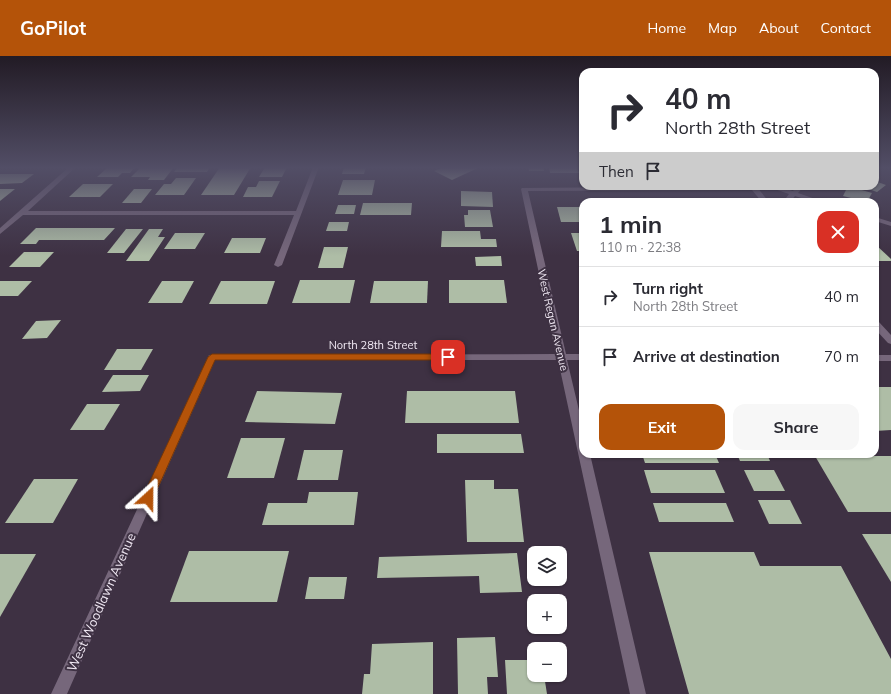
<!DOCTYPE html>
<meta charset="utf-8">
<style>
:root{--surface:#fff;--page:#f7f7f7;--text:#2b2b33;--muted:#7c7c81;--line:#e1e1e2;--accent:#b45309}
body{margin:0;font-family:Mulish,sans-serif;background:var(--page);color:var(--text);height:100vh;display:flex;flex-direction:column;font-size:15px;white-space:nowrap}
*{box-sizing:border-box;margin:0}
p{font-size:13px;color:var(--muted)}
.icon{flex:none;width:22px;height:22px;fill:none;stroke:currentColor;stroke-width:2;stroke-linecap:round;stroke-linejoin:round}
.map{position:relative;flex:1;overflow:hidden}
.side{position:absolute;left:579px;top:142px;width:300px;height:260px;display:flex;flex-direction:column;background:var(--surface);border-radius:12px;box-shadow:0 1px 3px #0004}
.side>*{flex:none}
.top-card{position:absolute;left:579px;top:12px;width:300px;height:122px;border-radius:12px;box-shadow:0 1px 3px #0004;background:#fff;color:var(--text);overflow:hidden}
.tools{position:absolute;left:527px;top:490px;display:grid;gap:8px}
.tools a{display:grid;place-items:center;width:40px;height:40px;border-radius:8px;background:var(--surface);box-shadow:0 1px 3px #0004;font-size:20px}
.pin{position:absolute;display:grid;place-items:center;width:34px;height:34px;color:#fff;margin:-17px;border-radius:8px;box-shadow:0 2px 6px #0006}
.me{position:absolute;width:44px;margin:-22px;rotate:24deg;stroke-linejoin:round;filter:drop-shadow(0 0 3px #0008)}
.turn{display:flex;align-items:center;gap:14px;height:84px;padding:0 20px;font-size:18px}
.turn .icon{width:52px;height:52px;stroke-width:2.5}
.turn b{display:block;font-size:28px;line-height:34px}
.then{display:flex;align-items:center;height:38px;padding:0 20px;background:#0003;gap:8px;font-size:15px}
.round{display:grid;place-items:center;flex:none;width:42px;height:42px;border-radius:12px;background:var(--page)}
.headline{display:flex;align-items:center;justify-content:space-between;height:68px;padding:0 20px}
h1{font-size:24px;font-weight:700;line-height:30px}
.primary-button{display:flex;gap:8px;margin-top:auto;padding:8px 20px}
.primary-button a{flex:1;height:46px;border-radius:12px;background:var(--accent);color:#fff;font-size:16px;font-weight:700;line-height:46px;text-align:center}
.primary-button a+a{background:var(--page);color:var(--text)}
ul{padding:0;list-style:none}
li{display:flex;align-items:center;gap:12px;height:60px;padding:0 20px;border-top:1px solid var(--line)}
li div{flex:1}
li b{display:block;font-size:15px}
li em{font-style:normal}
header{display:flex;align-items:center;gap:24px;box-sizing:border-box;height:56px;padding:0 20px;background:var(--accent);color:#fff}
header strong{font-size:19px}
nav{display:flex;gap:22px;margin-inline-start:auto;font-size:14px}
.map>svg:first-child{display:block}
.building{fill:#aebda6}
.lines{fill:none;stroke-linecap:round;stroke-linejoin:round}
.minor{fill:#76677b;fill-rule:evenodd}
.route{fill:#b45309;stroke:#753606}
.labels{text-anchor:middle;stroke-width:4;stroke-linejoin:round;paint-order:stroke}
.street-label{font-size:11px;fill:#f1e9f4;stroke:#3e3143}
.near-street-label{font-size:13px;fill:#f1e9f4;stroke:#3e3143}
</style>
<header>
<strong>GoPilot</strong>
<nav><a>Home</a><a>Map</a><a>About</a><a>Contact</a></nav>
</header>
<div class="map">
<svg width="891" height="638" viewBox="0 0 891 638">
<rect width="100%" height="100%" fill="#3e3143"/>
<g class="building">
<path d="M108 111H135L130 117H122L118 121H97Z"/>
<path d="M141 111H174L164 124H148L150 121H131Z"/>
<path d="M178 111H210L207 116H174Z"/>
<path d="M220 111H251L234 139H201Z"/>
<path d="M265 111H287L282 121H259Z"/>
<path d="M344 111H366L364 118H342Z"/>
<path d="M443 111H480L452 124 434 115Z"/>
<path d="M528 111H543L544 115H529Z"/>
<path d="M549 111H577L579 117H550Z"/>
<path d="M0 118H34L22 127 0 128Z"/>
<path d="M176 122H196L184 139H155L164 128H171Z"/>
<path d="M343 124H375L372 139H338Z"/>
<path d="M259 125H280L272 141H243L248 131H256Z"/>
<path d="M875 125 886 129 877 136 860 130H875Z"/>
<path d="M83 128H113L100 141H69Z"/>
<path d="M848 130 872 137 867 146 843 140Z"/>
<path d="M0 133H15L0 145Z"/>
<path d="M134 133H152L141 147H122Z"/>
<path d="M461 135 492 136 493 151 461 150Z"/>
<path d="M363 147H412L411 159H360Z"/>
<path d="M338 149H356L354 158H335Z"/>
<path d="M557 151H583V166H561Z"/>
<path d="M468 154H490L493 171H465L464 159H468Z"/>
<path d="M329 166H349L347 175H326Z"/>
<path d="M36 172H115L104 184H39L36 188H20Z"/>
<path d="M126 173H143L124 197H107Z"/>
<path d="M149 173H163L158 181H165L149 205H126Z"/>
<path d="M442 175H480L481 183H496L497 191H441Z"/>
<path d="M175 177H205L195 193H164Z"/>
<path d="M571 177H583V195H577Z"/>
<path d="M232 182H266L260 197H224Z"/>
<path d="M875 188 891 203V205H875Z"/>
<path d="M324 191H348L343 212H318Z"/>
<path d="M24 196H54L40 211H9Z"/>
<path d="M501 200 502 210H476L475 201Z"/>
<path d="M300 224H355L350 247H292Z"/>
<path d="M449 224H504L507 247H449Z"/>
<path d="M0 225H32L18 240H0Z"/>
<path d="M162 225H194L182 247H148Z"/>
<path d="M221 225H275L267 248H209Z"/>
<path d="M374 225H428L427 247H370Z"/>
<path d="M61 264 47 282 22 283 36 265Z"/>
<path d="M117 293H153L141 314H104Z"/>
<path d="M113 319H149L140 335 102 336Z"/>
<path d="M875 331H891V374L875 375Z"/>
<path d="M257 335 342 337 335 368 245 366Z"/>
<path d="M407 335H515L519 367H405Z"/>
<path d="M87 348H120L104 374H70Z"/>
<path d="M437 378H521L524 397H437Z"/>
<path d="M241 382H285L274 422H227Z"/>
<path d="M304 394H343L338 424H297Z"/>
<path d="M642 398H715L719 407H645Z"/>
<path d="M737 398H767L770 405H740Z"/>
<path d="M815 400H891V456H848Z"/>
<path d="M644 414H715L725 437H651Z"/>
<path d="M744 414H774L785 435H754Z"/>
<path d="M34 423H78L53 467H5Z"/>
<path d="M465 424H494V433H518L524 486H467Z"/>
<path d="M309 436H358L354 469H262L268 447H307Z"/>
<path d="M758 444H790L802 468H769Z"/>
<path d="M653 447H726L734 466H659Z"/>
<path d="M862 478H891V526Z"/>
<path d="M189 495H289L277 546H170Z"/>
<path d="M649 496H754L760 510H841L891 603V638H689Z"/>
<path d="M517 497 522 536 480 537 479 520 377 522 379 501Z"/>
<path d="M0 498H36L0 561Z"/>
<path d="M309 521H347L344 543H305Z"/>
<path d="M495 581 498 621H487L488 638H458L457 582Z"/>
<path d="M433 586V638H362L364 618H370L372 588Z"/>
<path d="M505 604H534V619H544L547 638H507Z"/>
</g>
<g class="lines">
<g class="minor">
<path d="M69 111H76L28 155H296L313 111H319L282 209 278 211 274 209 294 159H23L0 178V172Z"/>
<path d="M756 130 769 146H762L752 134 528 135 566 298H583V304H567L583 371V398H590L646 638H630L558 304H215L67 638H51L209 299 556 298 521 133 522 132Z"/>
<path d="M766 130H776L793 135 797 130H804L798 137 824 146H814L795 140 790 146H783L789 138Z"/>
<path d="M875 161 891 166V170L875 165Z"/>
<path d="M875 264 878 265 891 279V288L888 287 875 273Z"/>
<rect x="875" y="299" width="16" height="6"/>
</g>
</g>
<linearGradient id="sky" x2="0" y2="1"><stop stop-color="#221b25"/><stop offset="0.56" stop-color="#524e66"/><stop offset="1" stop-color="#524e66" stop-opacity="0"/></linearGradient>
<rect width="891" height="200" fill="url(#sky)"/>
<path class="route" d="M212 298H448L452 301 448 304H215L152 445 148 447 144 445 143 442 144 438 208 301Z"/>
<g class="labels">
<g class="street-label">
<text transform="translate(553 264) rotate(77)" y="4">West Regan Avenue</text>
<text x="373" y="293">North 28th Street</text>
</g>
<g class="near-street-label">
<text transform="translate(101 546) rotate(-66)" y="5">West Woodlawn Avenue</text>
</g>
</g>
</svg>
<div class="tools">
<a><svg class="icon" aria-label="layers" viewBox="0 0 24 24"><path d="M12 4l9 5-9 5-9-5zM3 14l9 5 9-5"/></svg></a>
<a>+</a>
<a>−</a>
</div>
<div class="pin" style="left:448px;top:301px;background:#d93025"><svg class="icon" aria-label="arrive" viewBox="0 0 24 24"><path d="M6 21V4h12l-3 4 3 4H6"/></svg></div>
<svg class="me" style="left:148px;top:442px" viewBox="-20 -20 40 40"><path d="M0-17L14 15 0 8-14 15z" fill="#b45309" stroke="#fff" stroke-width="4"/></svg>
<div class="top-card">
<div class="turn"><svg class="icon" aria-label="right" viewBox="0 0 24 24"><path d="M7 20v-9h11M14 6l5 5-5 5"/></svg><div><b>40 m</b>North 28th Street</div></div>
<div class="then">Then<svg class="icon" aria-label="arrive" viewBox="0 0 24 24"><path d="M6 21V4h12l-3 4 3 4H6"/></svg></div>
</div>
<section class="side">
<div class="headline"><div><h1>1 min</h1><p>110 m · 22:38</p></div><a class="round" style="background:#d93025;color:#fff"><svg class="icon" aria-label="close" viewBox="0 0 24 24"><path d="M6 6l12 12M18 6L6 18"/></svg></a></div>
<ul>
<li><svg class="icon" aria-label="right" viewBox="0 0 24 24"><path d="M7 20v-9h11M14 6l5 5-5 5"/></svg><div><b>Turn right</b><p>North 28th Street</p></div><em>40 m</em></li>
<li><svg class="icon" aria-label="arrive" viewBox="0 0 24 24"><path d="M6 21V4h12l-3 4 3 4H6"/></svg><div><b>Arrive at destination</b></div><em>70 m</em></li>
</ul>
<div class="primary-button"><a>Exit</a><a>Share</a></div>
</section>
</div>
